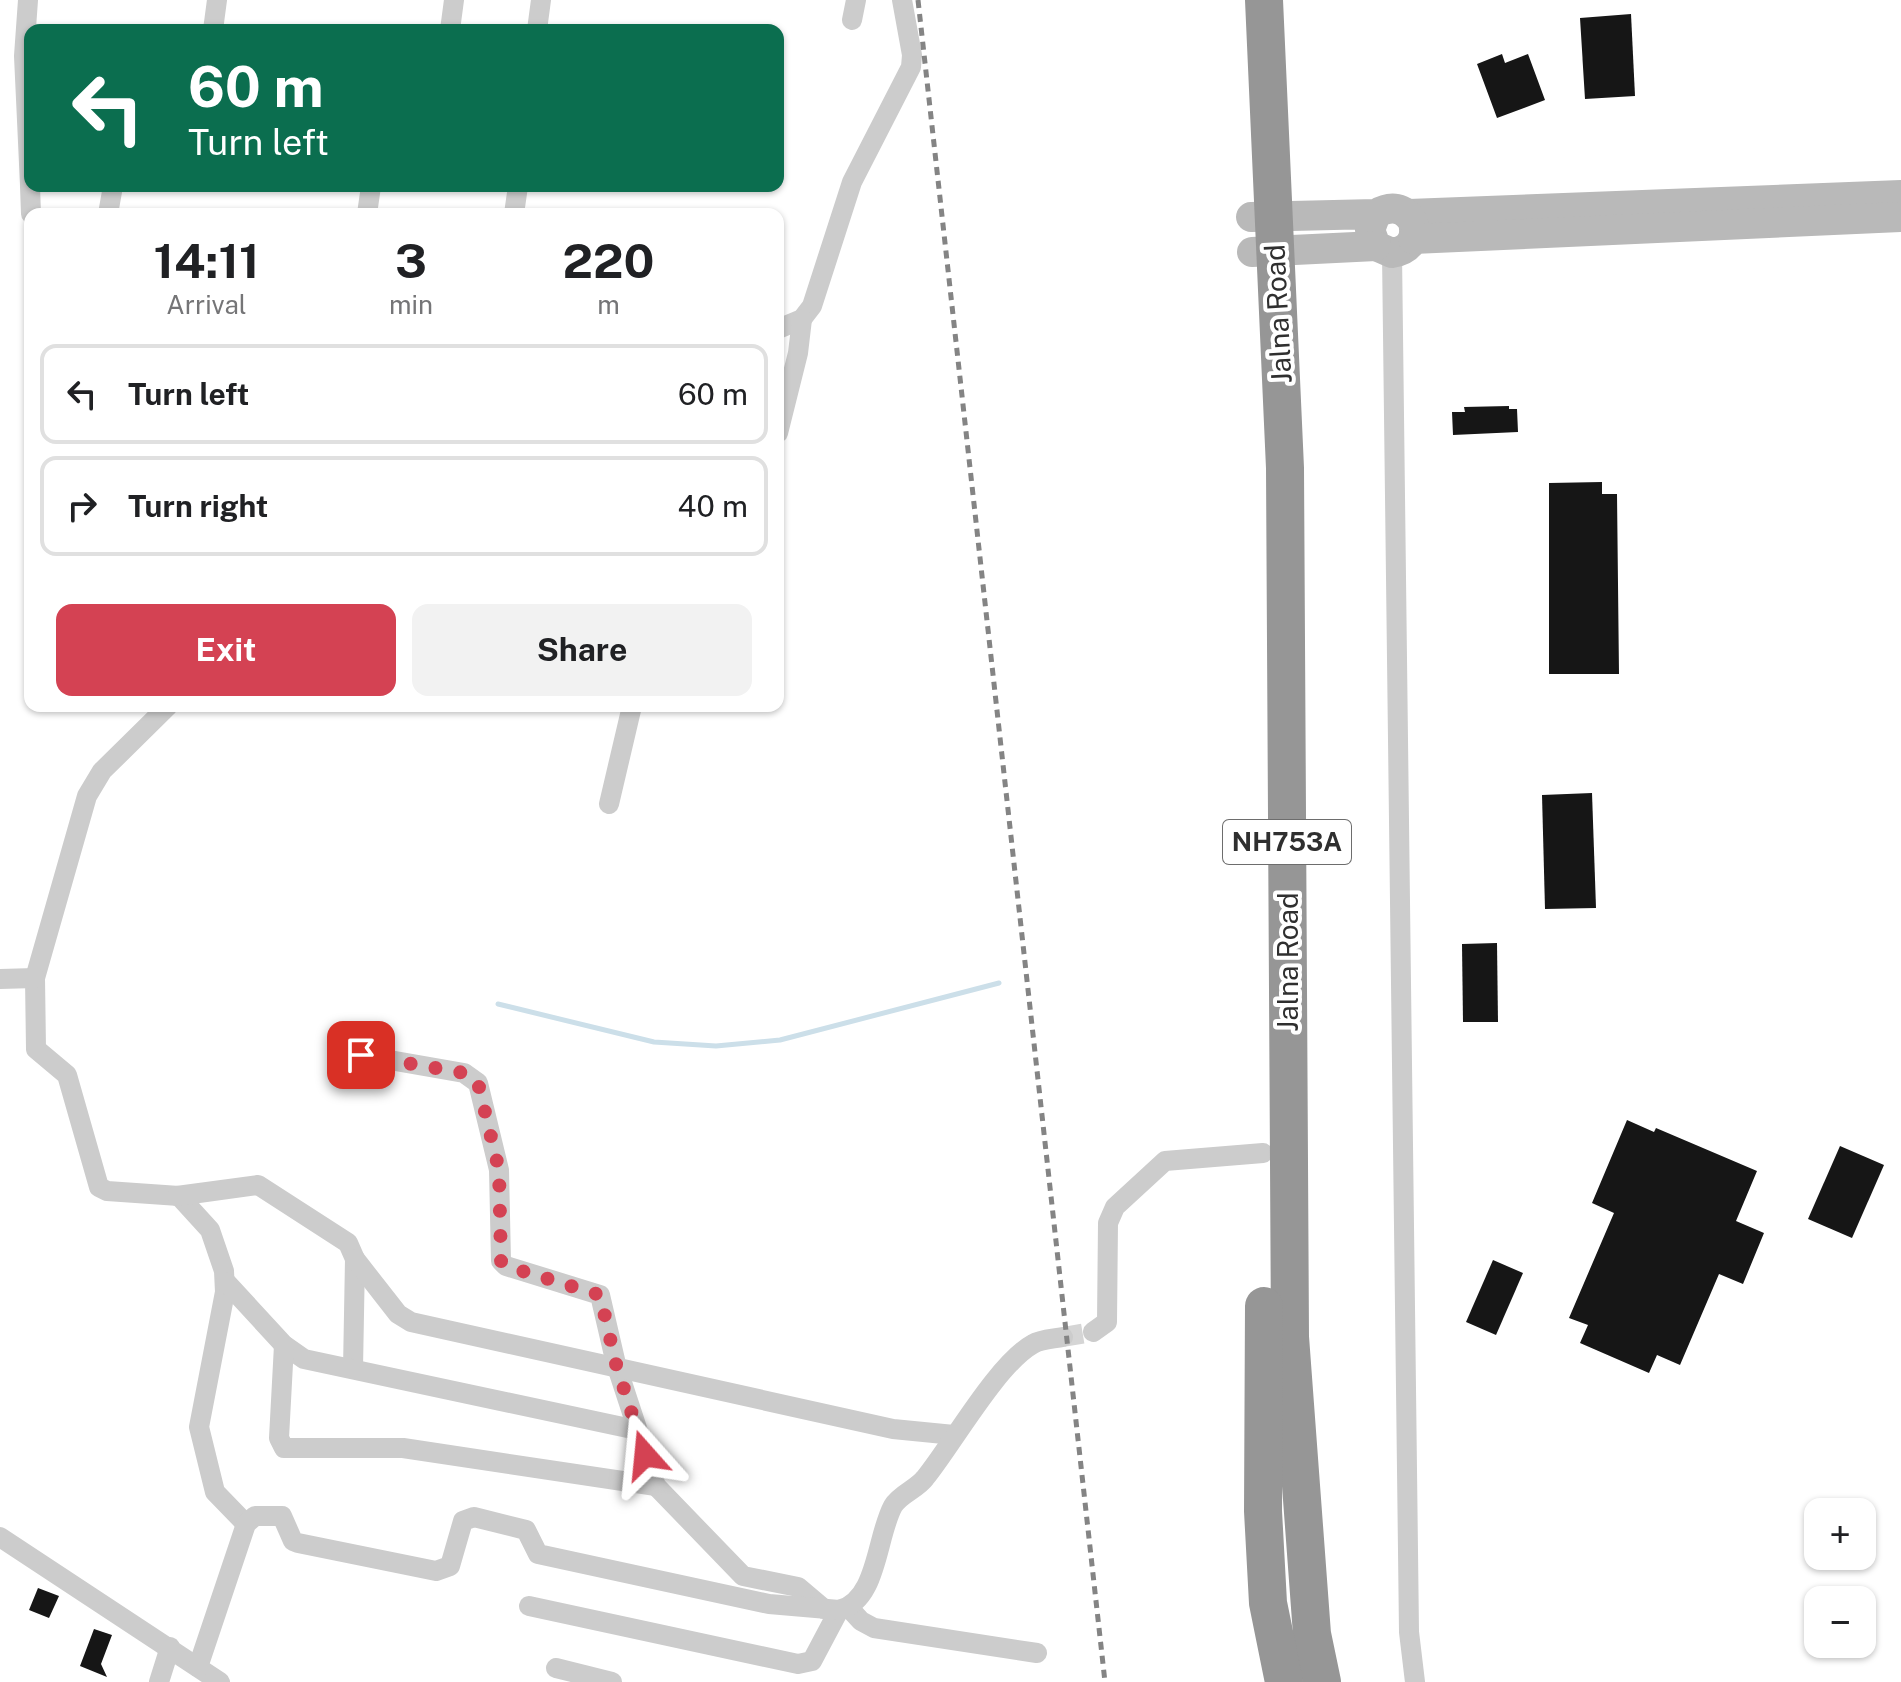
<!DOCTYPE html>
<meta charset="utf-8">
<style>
:root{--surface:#fff;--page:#f2f2f2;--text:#202124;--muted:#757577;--line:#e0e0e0;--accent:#d44253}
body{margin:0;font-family:"Public Sans",sans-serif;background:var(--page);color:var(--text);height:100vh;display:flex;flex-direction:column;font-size:30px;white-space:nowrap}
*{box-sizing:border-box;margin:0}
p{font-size:26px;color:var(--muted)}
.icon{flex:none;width:44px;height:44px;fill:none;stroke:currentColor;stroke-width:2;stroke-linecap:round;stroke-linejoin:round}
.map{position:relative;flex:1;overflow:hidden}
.details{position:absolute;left:24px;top:208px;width:760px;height:504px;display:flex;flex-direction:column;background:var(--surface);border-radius:16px;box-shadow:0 2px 6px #0004}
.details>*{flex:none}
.banner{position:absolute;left:24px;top:24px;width:760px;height:168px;border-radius:16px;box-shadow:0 2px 6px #0004;background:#0b6e4f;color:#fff;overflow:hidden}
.buttons{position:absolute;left:1804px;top:1498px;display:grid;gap:16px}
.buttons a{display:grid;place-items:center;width:72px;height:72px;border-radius:16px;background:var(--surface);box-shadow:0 2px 6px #0004;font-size:40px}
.pin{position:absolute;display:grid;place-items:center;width:68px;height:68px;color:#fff;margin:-34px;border-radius:16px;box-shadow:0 4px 12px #0006}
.me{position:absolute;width:88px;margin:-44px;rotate:342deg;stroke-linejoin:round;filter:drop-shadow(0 0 6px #0008)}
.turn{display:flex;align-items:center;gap:28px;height:168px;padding:0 32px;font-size:36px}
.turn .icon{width:104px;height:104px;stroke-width:2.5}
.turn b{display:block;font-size:56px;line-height:68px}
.eta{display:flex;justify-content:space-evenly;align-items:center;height:136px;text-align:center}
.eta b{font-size:48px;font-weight:700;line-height:56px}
.button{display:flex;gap:16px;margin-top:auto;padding:16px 32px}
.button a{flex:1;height:92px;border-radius:16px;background:var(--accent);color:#fff;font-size:32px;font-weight:700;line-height:92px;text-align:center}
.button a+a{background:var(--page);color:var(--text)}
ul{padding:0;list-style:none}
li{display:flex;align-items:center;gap:24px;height:100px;margin:0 16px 12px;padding:0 16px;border:4px solid var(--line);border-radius:16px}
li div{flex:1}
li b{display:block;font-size:30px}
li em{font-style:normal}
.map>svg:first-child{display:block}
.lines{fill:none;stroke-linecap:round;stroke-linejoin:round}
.stream{stroke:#ccdfe9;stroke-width:5}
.building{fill:#161616}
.street-tunnel{stroke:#d5d5d5;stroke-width:20;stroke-dasharray:20 10;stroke-linecap:butt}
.street{stroke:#ccc;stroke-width:20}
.secondary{stroke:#b9b9b9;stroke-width:30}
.highway{stroke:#969696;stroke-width:38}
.rail{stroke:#848484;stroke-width:5;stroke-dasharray:8 6;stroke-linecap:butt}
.route{stroke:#d44253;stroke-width:14;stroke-dasharray:0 25.2}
.labels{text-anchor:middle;stroke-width:8;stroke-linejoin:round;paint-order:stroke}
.shield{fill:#fff;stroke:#6d6d6d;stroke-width:2}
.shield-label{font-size:26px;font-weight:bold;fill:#2f2f2f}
.street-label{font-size:28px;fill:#2f2f2f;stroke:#fff}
</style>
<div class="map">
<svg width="1901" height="1682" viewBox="0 0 1901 1682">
<rect width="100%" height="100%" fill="#fff"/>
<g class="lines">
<path class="stream" d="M498 1004 654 1042 716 1046 780 1040 999 983"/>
</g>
<g class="building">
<path d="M1631 14 1635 96 1585 99 1580 18Z"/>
<path d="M1502 54 1505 63 1528 54 1545 100 1497 118 1477 64Z"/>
<path d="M1509 406V409H1517L1518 432 1453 435 1452 412H1465L1464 407Z"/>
<path d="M1602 482V494H1617L1619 674H1549V483Z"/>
<path d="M1592 793 1596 908 1545 909 1542 795Z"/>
<path d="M1497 943 1498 1022H1463L1462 944Z"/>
<path d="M1627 1120 1654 1132 1656 1128 1757 1171 1736 1221 1764 1233 1743 1284 1719 1274 1680 1365 1657 1355 1649 1373 1580 1343 1588 1325 1569 1318 1614 1213 1592 1203Z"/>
<path d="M1840 1146 1884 1165 1852 1238 1808 1219Z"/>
<path d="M1493 1260 1523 1273 1496 1335 1466 1322Z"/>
<path d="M38 1588 59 1596 49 1618 29 1610Z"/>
<path d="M94 1629 112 1635 101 1664 107 1677 80 1666Z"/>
</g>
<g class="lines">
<path class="street-tunnel" d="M1063 1337 1093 1332"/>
<g class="street">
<path d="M28 0 24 56 30 185"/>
<path d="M852 20 856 0"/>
<path d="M213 30 217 0"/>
<path d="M450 30 454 0"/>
<path d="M537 30 541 0"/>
<path d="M30 186 31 214"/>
<path d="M108 214 113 186"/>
<path d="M367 214 371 186"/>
<path d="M514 214 518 186"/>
<path d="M1392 253 1409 1632 1415 1682"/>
<path d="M778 329 802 319 812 306 852 182 911 67 912 55 902 0"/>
<path d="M778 433 798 353 802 319"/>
<path d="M168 706 102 771 87 796 35 978 36 1049 67 1075 99 1187 107 1191 179 1196 210 1230 224 1271 225 1292 199 1427 215 1492 246 1524"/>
<path d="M609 804 632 706"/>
<path d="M0 979 35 978"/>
<path d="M361 1055 464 1073 478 1083 499 1170 501 1261 506 1266 600 1295 616 1364 656 1486 743 1576 798 1587 824 1609"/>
<path d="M177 1196 258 1185 348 1243 355 1259 353 1369"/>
<path d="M355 1259 398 1314 411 1322 893 1429 954 1435"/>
<path d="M226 1282 284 1345 304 1359 637 1430"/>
<path d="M1093 1332 1107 1322 1108 1223 1115 1207 1165 1161 1263 1153"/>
<path d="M284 1345 279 1438 284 1448H403L656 1486"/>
<path d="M0 1537 220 1682"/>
<path d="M529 1606 798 1664 812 1661 839 1610"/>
<path d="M849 1608 861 1621 874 1628 1037 1653"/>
<path d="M198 1667 246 1524 255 1516H282L293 1541 298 1543 436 1571 450 1566 463 1521 474 1517 526 1530 538 1554 769 1604 839 1610C878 1600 876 1537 893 1506 900 1494 917 1489 925 1478 952 1445 997 1364 1033 1344 1041 1339 1053 1339 1063 1337"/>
<path d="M556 1668 612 1682"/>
<path d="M159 1682 170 1647"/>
</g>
<g class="secondary">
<path d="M1409 214 1901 195"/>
<path d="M1251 217 1376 214C1391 205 1404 207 1413 222 1417 239 1410 250 1392 253L1376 246 1370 230 1376 214"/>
<path d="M1413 239 1901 217"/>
<path d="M1252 252 1376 246"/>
</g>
<g class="highway">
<path d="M1264 0 1285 468 1290 1337 1312 1634 1322 1682"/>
<path d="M1264 1306 1263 1511 1268 1603 1284 1682"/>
</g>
<path class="rail" d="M918 0 1105 1682"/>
</g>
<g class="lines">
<path class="route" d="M361 1055 464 1073 478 1083 499 1170 501 1261 506 1266 600 1295 616 1364 645 1455"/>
</g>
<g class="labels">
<rect class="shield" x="1223" y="820" width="128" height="44" rx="6"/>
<g class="shield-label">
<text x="1287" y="851">NH753A</text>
</g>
<g class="street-label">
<text transform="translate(1278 314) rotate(-93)" y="10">Jalna Road</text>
<text transform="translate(1288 962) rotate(-90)" y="10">Jalna Road</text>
</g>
</g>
</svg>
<div class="buttons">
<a>+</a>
<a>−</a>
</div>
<div class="pin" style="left:361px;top:1055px;background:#d93025"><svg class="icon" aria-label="arrive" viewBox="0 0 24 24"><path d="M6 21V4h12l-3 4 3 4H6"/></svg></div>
<svg class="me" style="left:645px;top:1455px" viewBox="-20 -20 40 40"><path d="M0-17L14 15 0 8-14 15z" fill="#d44253" stroke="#fff" stroke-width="4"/></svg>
<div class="banner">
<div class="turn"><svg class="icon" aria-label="left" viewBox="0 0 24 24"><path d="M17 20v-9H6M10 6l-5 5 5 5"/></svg><div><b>60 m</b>Turn left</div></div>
</div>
<section class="details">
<div class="eta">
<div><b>14:11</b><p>Arrival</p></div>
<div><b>3</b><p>min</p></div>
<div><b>220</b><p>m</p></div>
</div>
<ul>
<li><svg class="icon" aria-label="left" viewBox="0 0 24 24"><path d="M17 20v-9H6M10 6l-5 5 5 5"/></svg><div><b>Turn left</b></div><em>60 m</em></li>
<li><svg class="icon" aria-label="right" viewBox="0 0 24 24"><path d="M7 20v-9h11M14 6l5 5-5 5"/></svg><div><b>Turn right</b></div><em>40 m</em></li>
</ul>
<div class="button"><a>Exit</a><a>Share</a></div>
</section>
</div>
